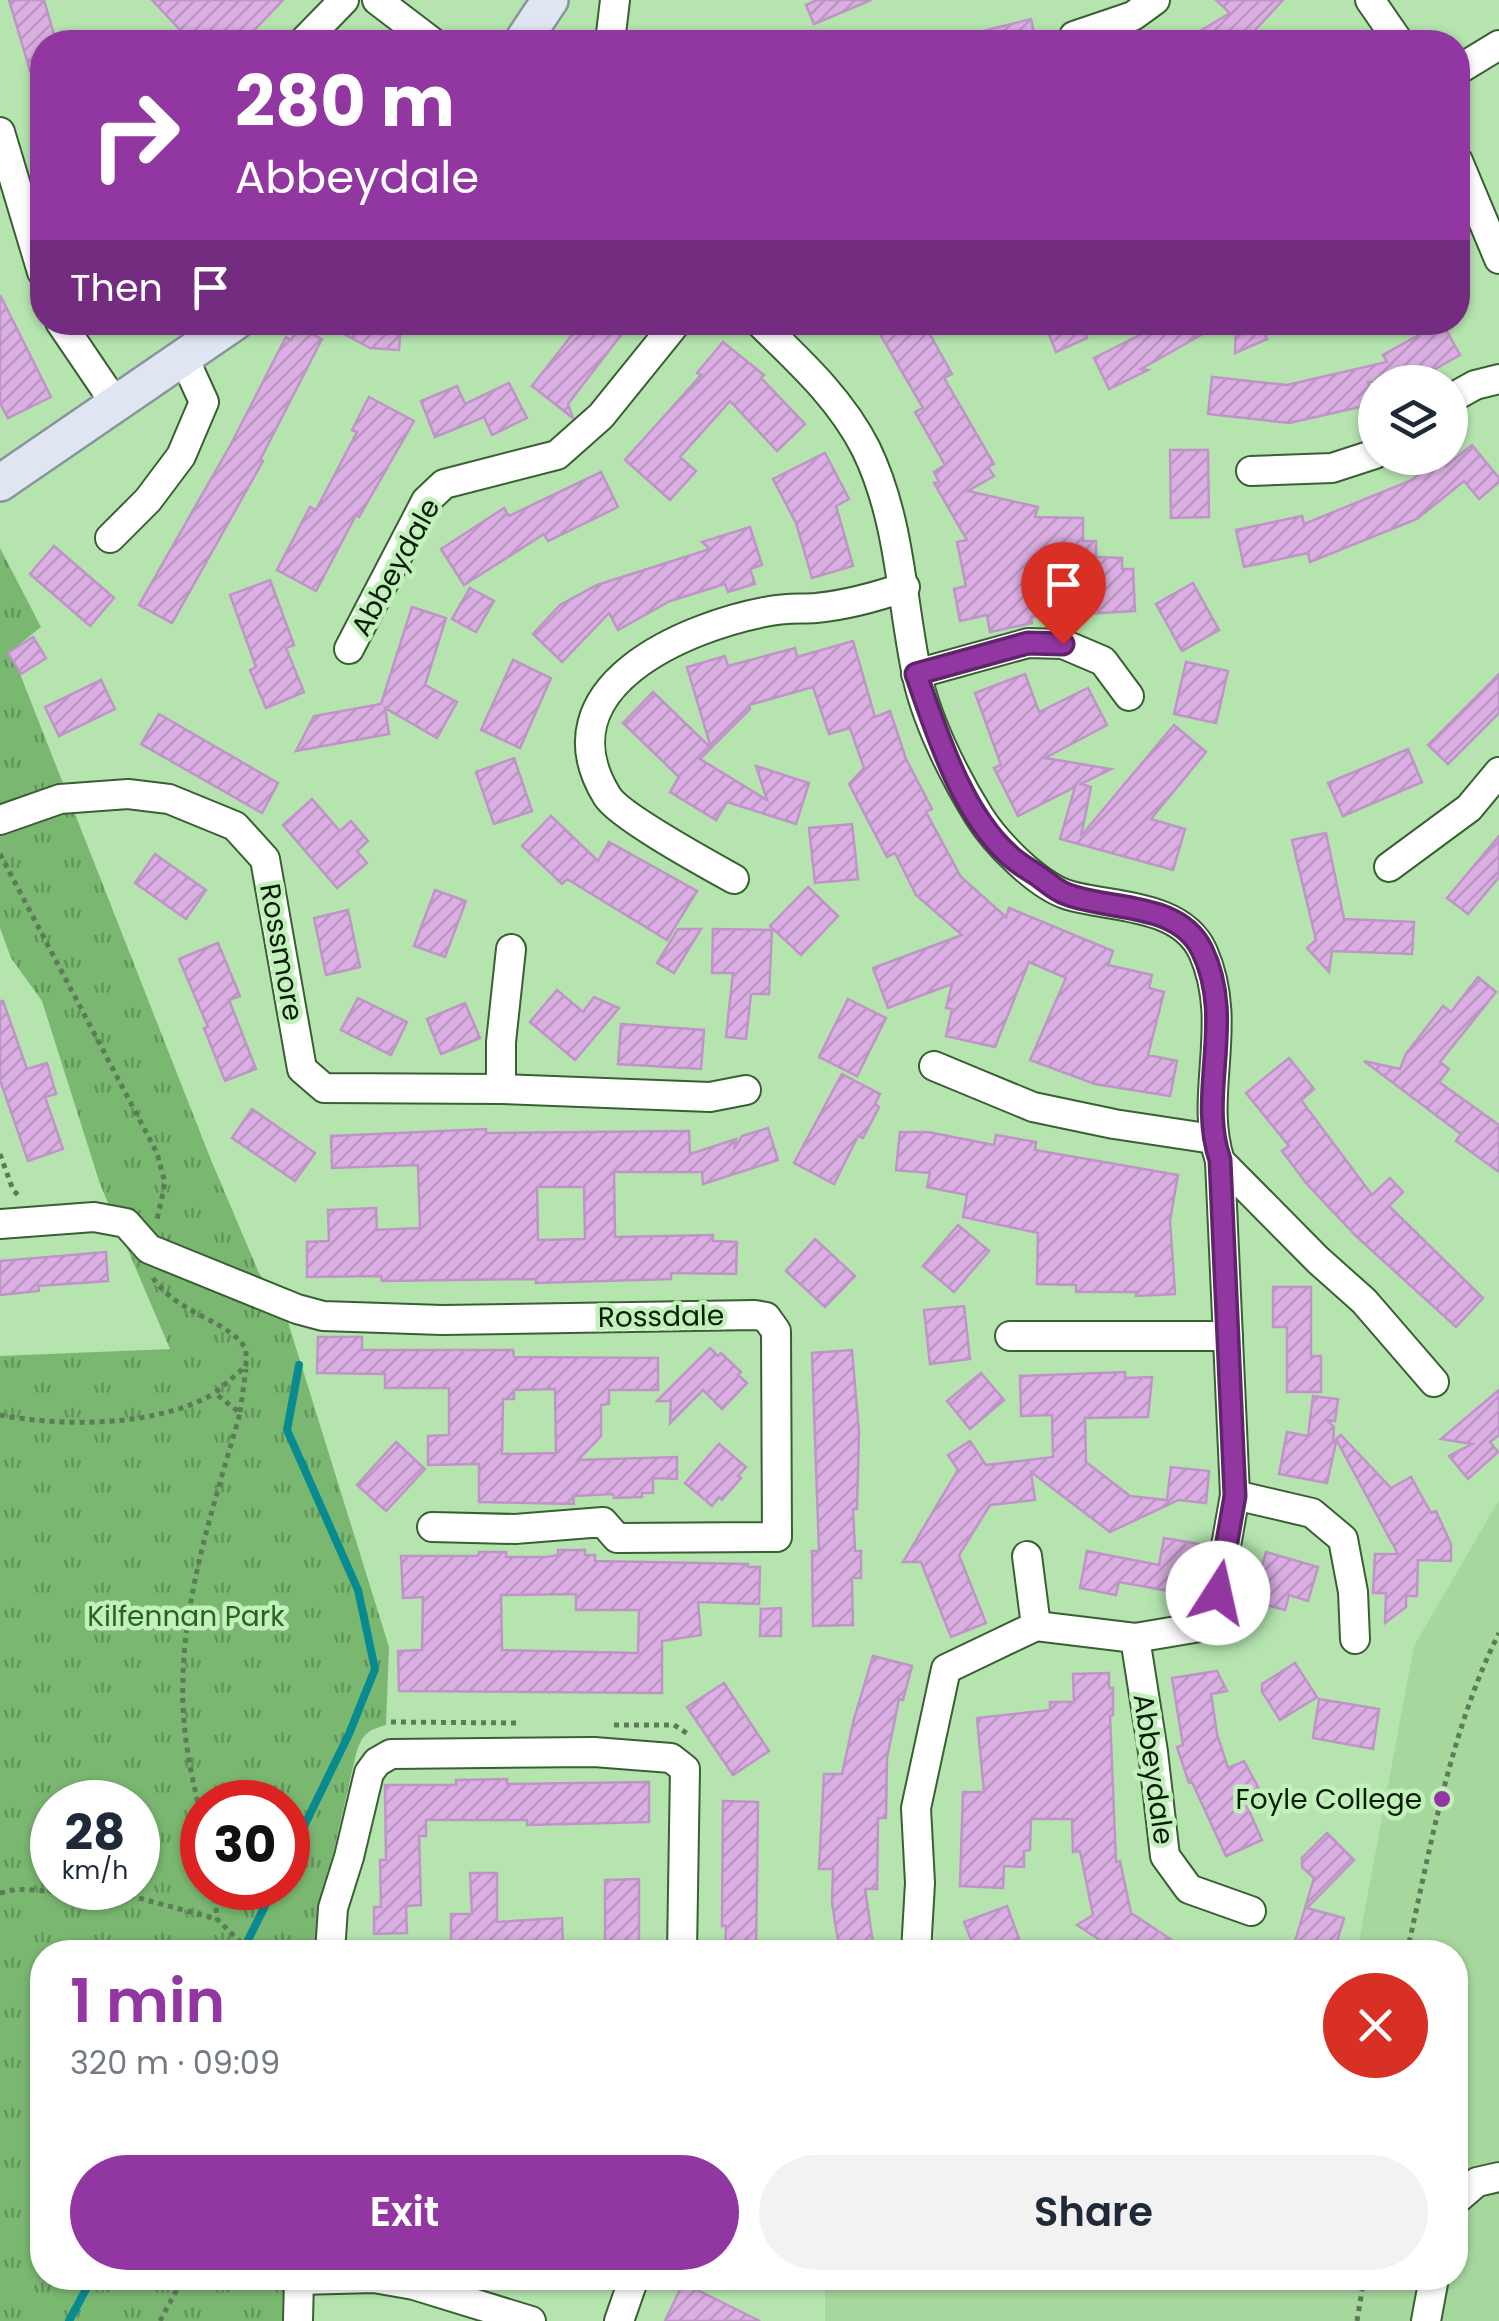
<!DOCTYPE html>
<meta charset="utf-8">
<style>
:root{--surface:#fff;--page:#f2f2f3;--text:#1f2937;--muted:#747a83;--accent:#9237a2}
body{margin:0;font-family:Poppins,sans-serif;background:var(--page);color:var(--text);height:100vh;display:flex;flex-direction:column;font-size:38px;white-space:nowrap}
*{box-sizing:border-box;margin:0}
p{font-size:32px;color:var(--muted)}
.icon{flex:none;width:55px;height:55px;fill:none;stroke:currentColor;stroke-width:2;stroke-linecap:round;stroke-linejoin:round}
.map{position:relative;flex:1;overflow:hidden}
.side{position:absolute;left:30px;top:1940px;width:1438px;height:350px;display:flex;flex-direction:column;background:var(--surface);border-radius:40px;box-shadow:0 2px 8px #0004}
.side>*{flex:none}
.hud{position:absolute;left:30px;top:30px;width:1440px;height:305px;border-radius:40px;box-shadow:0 2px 8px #0004;background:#9237a2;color:#fff;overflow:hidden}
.tools{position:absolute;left:1358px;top:365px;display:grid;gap:20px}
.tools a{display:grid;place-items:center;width:110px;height:110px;border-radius:50%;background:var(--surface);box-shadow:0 2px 8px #0004;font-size:50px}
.speed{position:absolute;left:30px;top:1780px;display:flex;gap:20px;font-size:50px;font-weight:700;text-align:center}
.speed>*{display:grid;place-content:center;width:130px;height:130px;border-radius:50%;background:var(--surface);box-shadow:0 2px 8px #0004;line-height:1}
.speed small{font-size:25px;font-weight:400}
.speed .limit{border:15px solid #d22;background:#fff;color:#111}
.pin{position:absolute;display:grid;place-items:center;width:85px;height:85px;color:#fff;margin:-102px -42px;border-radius:50% 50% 50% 0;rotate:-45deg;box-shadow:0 0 10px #0007}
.pin .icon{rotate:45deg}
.me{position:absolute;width:110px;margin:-55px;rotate:10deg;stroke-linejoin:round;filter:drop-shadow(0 0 8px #0008)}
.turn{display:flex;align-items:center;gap:35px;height:210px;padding:0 40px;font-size:45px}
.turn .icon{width:130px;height:130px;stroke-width:2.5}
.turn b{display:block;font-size:70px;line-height:85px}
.then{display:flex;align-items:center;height:95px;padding:0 40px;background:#0003;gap:20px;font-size:38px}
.round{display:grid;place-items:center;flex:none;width:105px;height:105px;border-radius:52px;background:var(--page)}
.overview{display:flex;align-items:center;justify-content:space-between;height:170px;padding:0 40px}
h1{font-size:60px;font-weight:600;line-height:75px;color:var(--accent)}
.cta{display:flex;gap:20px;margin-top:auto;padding:20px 40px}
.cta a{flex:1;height:115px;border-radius:60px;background:var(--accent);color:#fff;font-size:40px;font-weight:600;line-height:115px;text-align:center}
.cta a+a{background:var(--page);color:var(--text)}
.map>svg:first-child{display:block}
.built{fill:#a6d89e}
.park{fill:url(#park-tufts);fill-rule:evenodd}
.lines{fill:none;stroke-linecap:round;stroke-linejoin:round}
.stream{stroke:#088a91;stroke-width:8}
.building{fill:url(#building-hatch);stroke:#bf94c6;stroke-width:2.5;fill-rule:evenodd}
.minor-casing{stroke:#386032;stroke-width:32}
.major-casing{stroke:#87959b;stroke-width:40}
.path{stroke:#5c7c58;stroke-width:5;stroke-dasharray:5 5;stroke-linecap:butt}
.minor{stroke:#fff;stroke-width:28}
.major{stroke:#dfe6f2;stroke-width:35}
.route-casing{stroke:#5f2469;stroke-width:25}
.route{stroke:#9237a2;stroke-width:18}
.poi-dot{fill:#9237a2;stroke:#c2f1bb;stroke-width:4}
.labels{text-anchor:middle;stroke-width:9;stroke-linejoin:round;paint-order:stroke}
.street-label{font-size:28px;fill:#0b1d09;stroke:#c2f1bb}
.park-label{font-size:28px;fill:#296322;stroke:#c2f1bb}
.poi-label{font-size:28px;fill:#0b1d09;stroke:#c2f1bb;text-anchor:end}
</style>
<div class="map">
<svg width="1499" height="2321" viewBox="0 0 1499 2321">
<defs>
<pattern id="park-tufts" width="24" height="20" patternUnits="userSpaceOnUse" patternTransform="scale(2.5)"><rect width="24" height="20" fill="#7ab871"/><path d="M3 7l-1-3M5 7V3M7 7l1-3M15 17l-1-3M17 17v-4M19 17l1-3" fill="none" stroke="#62955b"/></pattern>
<pattern id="building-hatch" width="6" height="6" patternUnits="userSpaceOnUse" patternTransform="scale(2.5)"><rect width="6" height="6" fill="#dbafe3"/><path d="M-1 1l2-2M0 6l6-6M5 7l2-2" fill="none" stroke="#bb96c1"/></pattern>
</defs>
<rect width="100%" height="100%" fill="#b5e4af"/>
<path class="built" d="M1499 1500V2321H825V2278H1285L1301 2280 1302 2278H1455V1952H1357L1414 1646Z"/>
<path class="park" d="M0 548 41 627 11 651 211 1160 259 1273 283 1306 389 1647 386 1725C367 1730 362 1735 356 1754L328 1876 318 1952H42V2278H286L285 2321H0V1356L170 1349 100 1184 42 1001 11 958 0 928ZM52 1802H138V1888H52ZM202 1802H288V1888H202Z"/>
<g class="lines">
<g class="stream">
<path d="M288 1859 349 1734 375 1669 358 1590 287 1430 299 1365"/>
<path d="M242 1952 274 1888"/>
<path d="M69 2321 92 2278"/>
</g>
</g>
<g class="building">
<path d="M9 0H44L56 42H42V94H37Z"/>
<path d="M152 0H283L243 42H167L181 31Z"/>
<path d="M817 0H871L814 24 806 5Z"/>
<path d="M1216 0H1283L1244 42H1182L1230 13Z"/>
<path d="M1031 19 1036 42H969L968 35Z"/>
<path d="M0 295 51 397 8 418 0 403Z"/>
<path d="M322 322H401L399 350 370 348Z"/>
<path d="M582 322H631L568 404 573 418 532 386Z"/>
<path d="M873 322H923L952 374 944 378 994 464 988 467 994 476 968 491 1038 507 1035 517 1083 518V541H1096V557L1122 558V569H1133L1135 611 1031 617 1032 623 990 632 987 615 960 621 954 589 966 586 957 542 967 540 934 483 939 482 934 472 945 465 915 412 923 408Z"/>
<path d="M1044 322H1080L1087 338 1056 352Z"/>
<path d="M1166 322H1224L1141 369 1148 370 1109 389 1094 358Z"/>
<path d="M1236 322H1260L1267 339 1235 353Z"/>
<path d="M1442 322 1460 355 1412 382H1368L1373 404 1289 423 1208 414 1212 377 1287 385 1387 362 1383 355Z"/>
<path d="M298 327 322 339 260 460 263 461 172 623 139 605 231 444 286 337 291 340Z"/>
<path d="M723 342 764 375 761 378 805 424 777 451 730 401 680 457 696 471 670 500 625 460 701 375 697 373Z"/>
<path d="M509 383 527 418 492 435 484 417 435 437 421 401 457 386 465 404Z"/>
<path d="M369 397 414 421 359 517 356 515 316 591 277 570 310 507 316 510 357 432 352 430Z"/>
<path d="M1472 445 1499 478V482L1479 499 1464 481 1417 519 1310 562 1308 553 1244 567 1236 530 1302 516 1304 524 1412 480 1439 458 1446 466Z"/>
<path d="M1170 450H1208L1209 517 1171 518Z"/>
<path d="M825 453 849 499 836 506 853 566 812 578 796 523 773 479Z"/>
<path d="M601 472 618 507 548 541 544 534 464 585 441 549 504 508 509 516Z"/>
<path d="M750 527 762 565 750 569 755 584 728 592 725 584 670 601 618 630 609 613 562 662 533 634 560 605 597 585 710 549 702 542Z"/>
<path d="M54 546 114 598 90 626 30 574Z"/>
<path d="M270 580 294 645 286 648 304 692 266 708 250 670 256 667 230 595Z"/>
<path d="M1193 583 1219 630 1182 651 1156 604Z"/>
<path d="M470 588 494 601 476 632 452 619Z"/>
<path d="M412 607 446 618 425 685 457 702 437 738 385 708 389 734 296 751 314 716 381 704Z"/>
<path d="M33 637 46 658 21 674 8 653Z"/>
<path d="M853 641 875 717 890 711 906 759 932 809 926 812 961 877 1006 917 1009 908 1113 951 1108 965 1152 975 1149 988 1164 992 1148 1055 1177 1061 1170 1096 1095 1084 1030 1060 1066 978 1029 962 995 1047 946 1036 952 1009 946 1008 952 984 888 1008 873 968 962 935 916 895 895 853 887 857 849 784 864 768 850 728 829 734 813 687 749 705 750 709 711 748 687 667 725 656 728 666 795 648 797 657Z"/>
<path d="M513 660 551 678 520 748 481 730Z"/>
<path d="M1186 662 1228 671 1216 723 1174 714Z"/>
<path d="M1025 674 1039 712 1088 688 1107 725 1045 758 1111 769 1081 784 1091 787 1081 836 1174 725 1206 752 1151 819 1185 829 1173 870 1060 839 1075 787 1018 816 994 768 1001 765 975 693Z"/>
<path d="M1499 674V713L1448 764 1428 745Z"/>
<path d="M101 680 115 709 59 736 45 707Z"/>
<path d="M653 692 711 748 700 759 767 800 756 766 809 783 796 824 727 802 716 820 670 792 679 777 623 723Z"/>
<path d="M159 714 278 783 262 813 141 744Z"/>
<path d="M1408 749 1422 782 1343 816 1328 783Z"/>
<path d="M514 758 532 811 494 824 476 772Z"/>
<path d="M312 799 340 831 351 821 368 841 357 851 367 863 337 888 283 825Z"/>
<path d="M551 816 598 861 609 842 697 891 667 940 567 879 562 884 522 846Z"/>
<path d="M852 824 858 879 815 883 809 828Z"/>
<path d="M1326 833 1344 919 1414 922 1412 954 1332 951 1329 972 1307 948 1316 940 1292 840Z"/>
<path d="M1499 836V877L1468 914 1447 898Z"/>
<path d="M155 854 206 890 186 919 135 883Z"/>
<path d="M808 887 838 916 801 955 770 926Z"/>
<path d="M435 890 466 901 445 957 414 946Z"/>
<path d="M348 910 360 967 326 975 314 918Z"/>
<path d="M678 929H701L674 973 657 963Z"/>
<path d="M713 929 772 930 769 994H751L746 1039 726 1037 733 973H712Z"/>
<path d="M218 943 240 996 229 1000 256 1069 225 1081 204 1028 208 1027 179 959Z"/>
<path d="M1478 977 1496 992 1440 1062 1449 1069 1439 1082 1499 1125V1172L1456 1141 1461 1134 1364 1061 1400 1069 1406 1054 1443 1006 1451 1012Z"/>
<path d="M557 990 583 1012 594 997 619 1008 575 1060 530 1022Z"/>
<path d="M358 998 407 1022 391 1055 341 1030Z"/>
<path d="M848 999 886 1018 857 1076 819 1057Z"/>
<path d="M0 1001H3L27 1069 47 1063 56 1094 45 1097 63 1149 28 1161 0 1080Z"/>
<path d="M465 1003 480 1038 441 1054 427 1019Z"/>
<path d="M621 1024 704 1030 701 1069 618 1064Z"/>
<path d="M1289 1058 1314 1089 1301 1100 1372 1195 1390 1178 1403 1192 1389 1206 1483 1298 1456 1327 1356 1236 1306 1183 1282 1151 1289 1146 1246 1093Z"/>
<path d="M842 1074 880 1094 875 1104 879 1107 863 1138 858 1136 834 1184 794 1163Z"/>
<path d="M252 1109 315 1153 295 1181 232 1138Z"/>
<path d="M768 1128 778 1160 703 1184 702 1172H614L615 1237 713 1235V1241L737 1242 736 1274 671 1273V1279L536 1283V1279L382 1281 381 1276 307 1277V1242L329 1241 328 1210 376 1208 377 1230 420 1228 418 1165 332 1168 331 1136 486 1129V1133L689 1131 690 1154 736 1139 734 1149 742 1136ZM537 1187H584L585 1239 538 1240Z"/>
<path d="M900 1132H928L994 1145 996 1135 1036 1142 1035 1150 1178 1175 1170 1220 1175 1294 1136 1296V1292H1076V1285L1037 1284 1038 1233 963 1217 967 1195 927 1187 930 1173 896 1170Z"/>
<path d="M958 1225 989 1251 954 1292 923 1266Z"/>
<path d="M815 1239 855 1276 825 1307 786 1271Z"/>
<path d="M106 1252 108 1281 38 1286 39 1291 0 1295V1261Z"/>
<path d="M1273 1287H1311V1356H1321V1392H1287V1327H1273Z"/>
<path d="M964 1306 970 1359 930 1364 924 1310Z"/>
<path d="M318 1337H362V1350H513L514 1357 658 1358V1390H609V1404L601 1405V1436L578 1460 677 1457V1479L653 1478V1493H642V1497L614 1498 613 1494 573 1496 574 1504 479 1502V1464L428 1465V1436L449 1435V1388H385V1374L317 1373ZM555 1389 556 1453 502 1454 503 1399H514V1390Z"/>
<path d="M710 1348 718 1356 721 1353 741 1372 738 1375 747 1383 722 1409 703 1390 670 1423 671 1401H657Z"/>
<path d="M852 1350 859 1432 857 1509H853L855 1551H861V1578H852L853 1625 813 1626 812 1551H819L812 1353Z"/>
<path d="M1125 1372V1378L1152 1377 1148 1417 1085 1418 1086 1462 1130 1496 1167 1500 1171 1467 1209 1471 1206 1503 1178 1500 1110 1532 1031 1472 1035 1500 990 1505 959 1555 986 1623 951 1637 921 1562H903L958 1470 948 1455 970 1441 986 1465 1053 1457 1052 1415 1021 1416 1020 1376Z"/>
<path d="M981 1373 1004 1400 970 1429 947 1401Z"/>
<path d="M1499 1390V1435L1490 1442 1498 1452 1468 1479 1449 1456 1472 1444 1441 1439Z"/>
<path d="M1313 1396 1338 1399 1335 1421 1327 1420 1334 1427 1333 1441 1336 1442 1327 1483 1279 1474 1287 1432 1308 1436Z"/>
<path d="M1341 1435 1391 1488 1411 1477 1431 1513 1436 1511 1451 1544V1561L1418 1560 1417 1596H1406V1607L1385 1623 1386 1593H1373L1375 1554H1398L1336 1439Z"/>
<path d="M396 1442 425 1469 386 1511 357 1485Z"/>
<path d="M719 1444 746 1467 738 1476 741 1478 722 1500 719 1497 712 1506 685 1483Z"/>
<path d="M1164 1538 1199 1544 1191 1595 1119 1582 1116 1595 1080 1588 1087 1551 1159 1565Z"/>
<path d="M558 1550H585V1555H595V1561L748 1564V1567H760L759 1604 698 1602 701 1635 662 1641V1693L399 1691 398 1651 422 1650 423 1597 403 1598 401 1556H478L479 1552H506V1557H546L558 1555ZM576 1594V1610H639L638 1653 502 1650 501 1595Z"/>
<path d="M1266 1552 1318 1567 1308 1601 1289 1595 1285 1610 1252 1601Z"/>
<path d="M781 1608V1636H760L761 1609Z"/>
<path d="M873 1656 912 1666 903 1700 899 1699 887 1758 886 1818H878L877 1889H865L873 1943 839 1947 832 1903 833 1869H819L824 1774H842L854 1719Z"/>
<path d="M1295 1663 1317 1697 1280 1720 1262 1692V1684Z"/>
<path d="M1217 1671 1227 1691 1211 1694 1217 1734 1228 1768 1244 1761 1264 1798 1247 1806 1262 1840 1226 1856 1192 1782 1189 1783 1177 1747 1183 1745 1172 1678Z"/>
<path d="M1109 1673V1688H1113V1715L1110 1716 1116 1862 1120 1861 1131 1913 1190 1952H1118L1077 1925 1093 1915 1080 1851 1073 1852 1072 1819H1031L1030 1850 1024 1851V1867L1004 1866 1003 1888 960 1886 963 1792H984L977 1718 1050 1710V1702H1074L1073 1674Z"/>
<path d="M724 1683 769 1751 733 1775 687 1707Z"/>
<path d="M1319 1699 1379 1709 1373 1749 1313 1738Z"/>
<path d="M507 1779V1784L649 1782V1822L527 1825V1820H426V1836H419L421 1905 406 1906 407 1933 374 1934V1907H381L380 1860H386L385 1785H456V1780Z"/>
<path d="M723 1801 758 1802 756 1952H725L726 1926H722Z"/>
<path d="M1327 1833 1354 1860 1307 1908 1344 1918 1334 1952H1309L1293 1948 1314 1878 1302 1867V1858Z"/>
<path d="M470 1873H497V1922L562 1918 563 1945 451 1946V1914H472Z"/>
<path d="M639 1879V1952H605V1880Z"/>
<path d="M1007 1906 1021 1944 998 1952H976L964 1922Z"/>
<path d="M683 2283 760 2321H665Z"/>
</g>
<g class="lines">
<g class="minor-casing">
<g id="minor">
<path d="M377 0 432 42"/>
<path d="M1370 0 1399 42"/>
<path d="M1074 36 1133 16 1155 0"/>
<path d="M303 42 344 0"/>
<path d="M610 42 615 0"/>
<path d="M1458 70 1499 45"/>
<path d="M0 132 42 272"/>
<path d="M1458 161 1499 259"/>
<path d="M60 322 117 406"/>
<path d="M759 322C799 361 841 399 866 449 900 519 901 596 916 670 924 716 954 776 979 816 996 843 1037 885 1068 895 1111 908 1181 903 1203 952 1235 1024 1198 1094 1220 1161L1235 1495 1212 1625 1135 1638 1036 1626 946 1669 916 1808 920 1883 916 1952"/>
<path d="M1450 399 1475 385 1499 379"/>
<path d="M1251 471 1332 468 1375 454"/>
<path d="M110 538 148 500 181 456 204 402 183 356"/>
<path d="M349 649 426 501 444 484 557 455 601 416 677 322"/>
<path d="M916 674 1028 643 1063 644 1103 661 1129 696"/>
<path d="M0 820 60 799 128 794 169 799 235 826 265 859 302 1069 324 1088 501 1089 710 1097 746 1090"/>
<path d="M1389 867 1469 808 1499 772"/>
<path d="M734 879C709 865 619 816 607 796 540 687 686 626 770 611 785 608 801 609 816 608 847 605 876 597 905 587"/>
<path d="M934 1066 1033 1107 1114 1124 1213 1139"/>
<path d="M501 1089V1042L511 949"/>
<path d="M1220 1161 1318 1260 1364 1301 1434 1382"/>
<path d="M0 1224 94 1217 126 1223 149 1249 297 1309 323 1316 442 1320 755 1315 766 1317 776 1331 777 1537 617 1538 603 1522 515 1529 432 1527"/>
<path d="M1010 1336H1228"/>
<path d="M1235 1495 1312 1513 1343 1539 1353 1592 1355 1639"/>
<path d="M1027 1556 1036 1626"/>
<path d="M1135 1638 1153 1752 1165 1856 1189 1889 1251 1911"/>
<path d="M330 1952 333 1908 349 1857 369 1773 377 1762 391 1754 594 1752 671 1758 685 1769 682 1952"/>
<path d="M1455 2201 1477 2182 1499 2177"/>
<path d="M299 2280 374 2278 414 2285 531 2321"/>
<path d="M298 2321 299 2278"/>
<path d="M619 2321 634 2278"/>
<path d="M1426 2321 1434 2278"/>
</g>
</g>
<g class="major-casing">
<g id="major">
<path d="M522 42 550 0"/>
<path d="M0 483 235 322"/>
</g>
</g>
<g class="path">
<path d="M0 854 157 1153 165 1183 157 1220"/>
<path d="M0 1154 13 1190 18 1195"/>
<path d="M153 1278C178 1315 232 1321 246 1350V1366L215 1393 240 1413C211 1517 173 1622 185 1732 188 1762 196 1793 202 1823"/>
<path d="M240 1412 246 1369"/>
<path d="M0 1415C65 1427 157 1427 215 1393"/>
<path d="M391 1722 518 1723"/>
<path d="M614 1725H674L688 1734"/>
<path d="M214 1888 217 1919 238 1940 257 1952"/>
<path d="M0 1893 17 1889 131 1896 217 1919"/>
<path d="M1407 1952C1431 1846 1450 1731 1499 1633"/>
<path d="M160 2321 183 2278"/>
<path d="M1357 2321 1364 2278"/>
</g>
<use href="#minor" class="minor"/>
<use href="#major" class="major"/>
</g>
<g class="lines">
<g class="route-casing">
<path id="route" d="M1063 644 1028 643 916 674C937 733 961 812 1009 855 1018 864 1030 870 1040 877 1048 883 1057 891 1066 894 1109 911 1178 901 1202 950 1236 1020 1197 1094 1220 1160L1235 1496 1218 1593"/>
</g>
<use href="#route" class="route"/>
</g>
<circle class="poi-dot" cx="1442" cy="1799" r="10"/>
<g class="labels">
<g class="street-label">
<text transform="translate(395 567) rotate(-61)" y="10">Abbeydale</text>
<text transform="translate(282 952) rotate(80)" y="10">Rossmore</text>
<text transform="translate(661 1316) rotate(-1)" y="10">Rossdale</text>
<text transform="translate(1154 1769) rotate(82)" y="10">Abbeydale</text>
</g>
<g class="park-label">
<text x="186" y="1626">Kilfennan Park</text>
</g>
<g class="poi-label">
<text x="1422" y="1809">Foyle College</text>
</g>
</g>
</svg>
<div class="tools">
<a><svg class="icon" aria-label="layers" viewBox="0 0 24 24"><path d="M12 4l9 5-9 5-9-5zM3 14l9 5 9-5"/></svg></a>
</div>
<div class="speed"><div>28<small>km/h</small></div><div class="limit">30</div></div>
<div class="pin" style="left:1063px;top:644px;background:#d93025"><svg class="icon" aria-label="arrive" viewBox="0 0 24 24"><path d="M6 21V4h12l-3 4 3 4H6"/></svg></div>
<svg class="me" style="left:1218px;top:1593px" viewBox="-20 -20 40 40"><circle r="19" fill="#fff"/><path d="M0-13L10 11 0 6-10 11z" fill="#9237a2"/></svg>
<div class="hud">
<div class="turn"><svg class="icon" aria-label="right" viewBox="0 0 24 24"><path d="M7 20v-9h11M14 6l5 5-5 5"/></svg><div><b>280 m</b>Abbeydale</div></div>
<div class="then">Then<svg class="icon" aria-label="arrive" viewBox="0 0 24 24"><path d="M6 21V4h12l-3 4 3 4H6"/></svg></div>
</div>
<section class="side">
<div class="overview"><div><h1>1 min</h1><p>320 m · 09:09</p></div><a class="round" style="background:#d93025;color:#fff"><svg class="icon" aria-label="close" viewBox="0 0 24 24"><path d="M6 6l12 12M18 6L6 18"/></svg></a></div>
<div class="cta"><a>Exit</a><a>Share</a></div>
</section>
</div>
